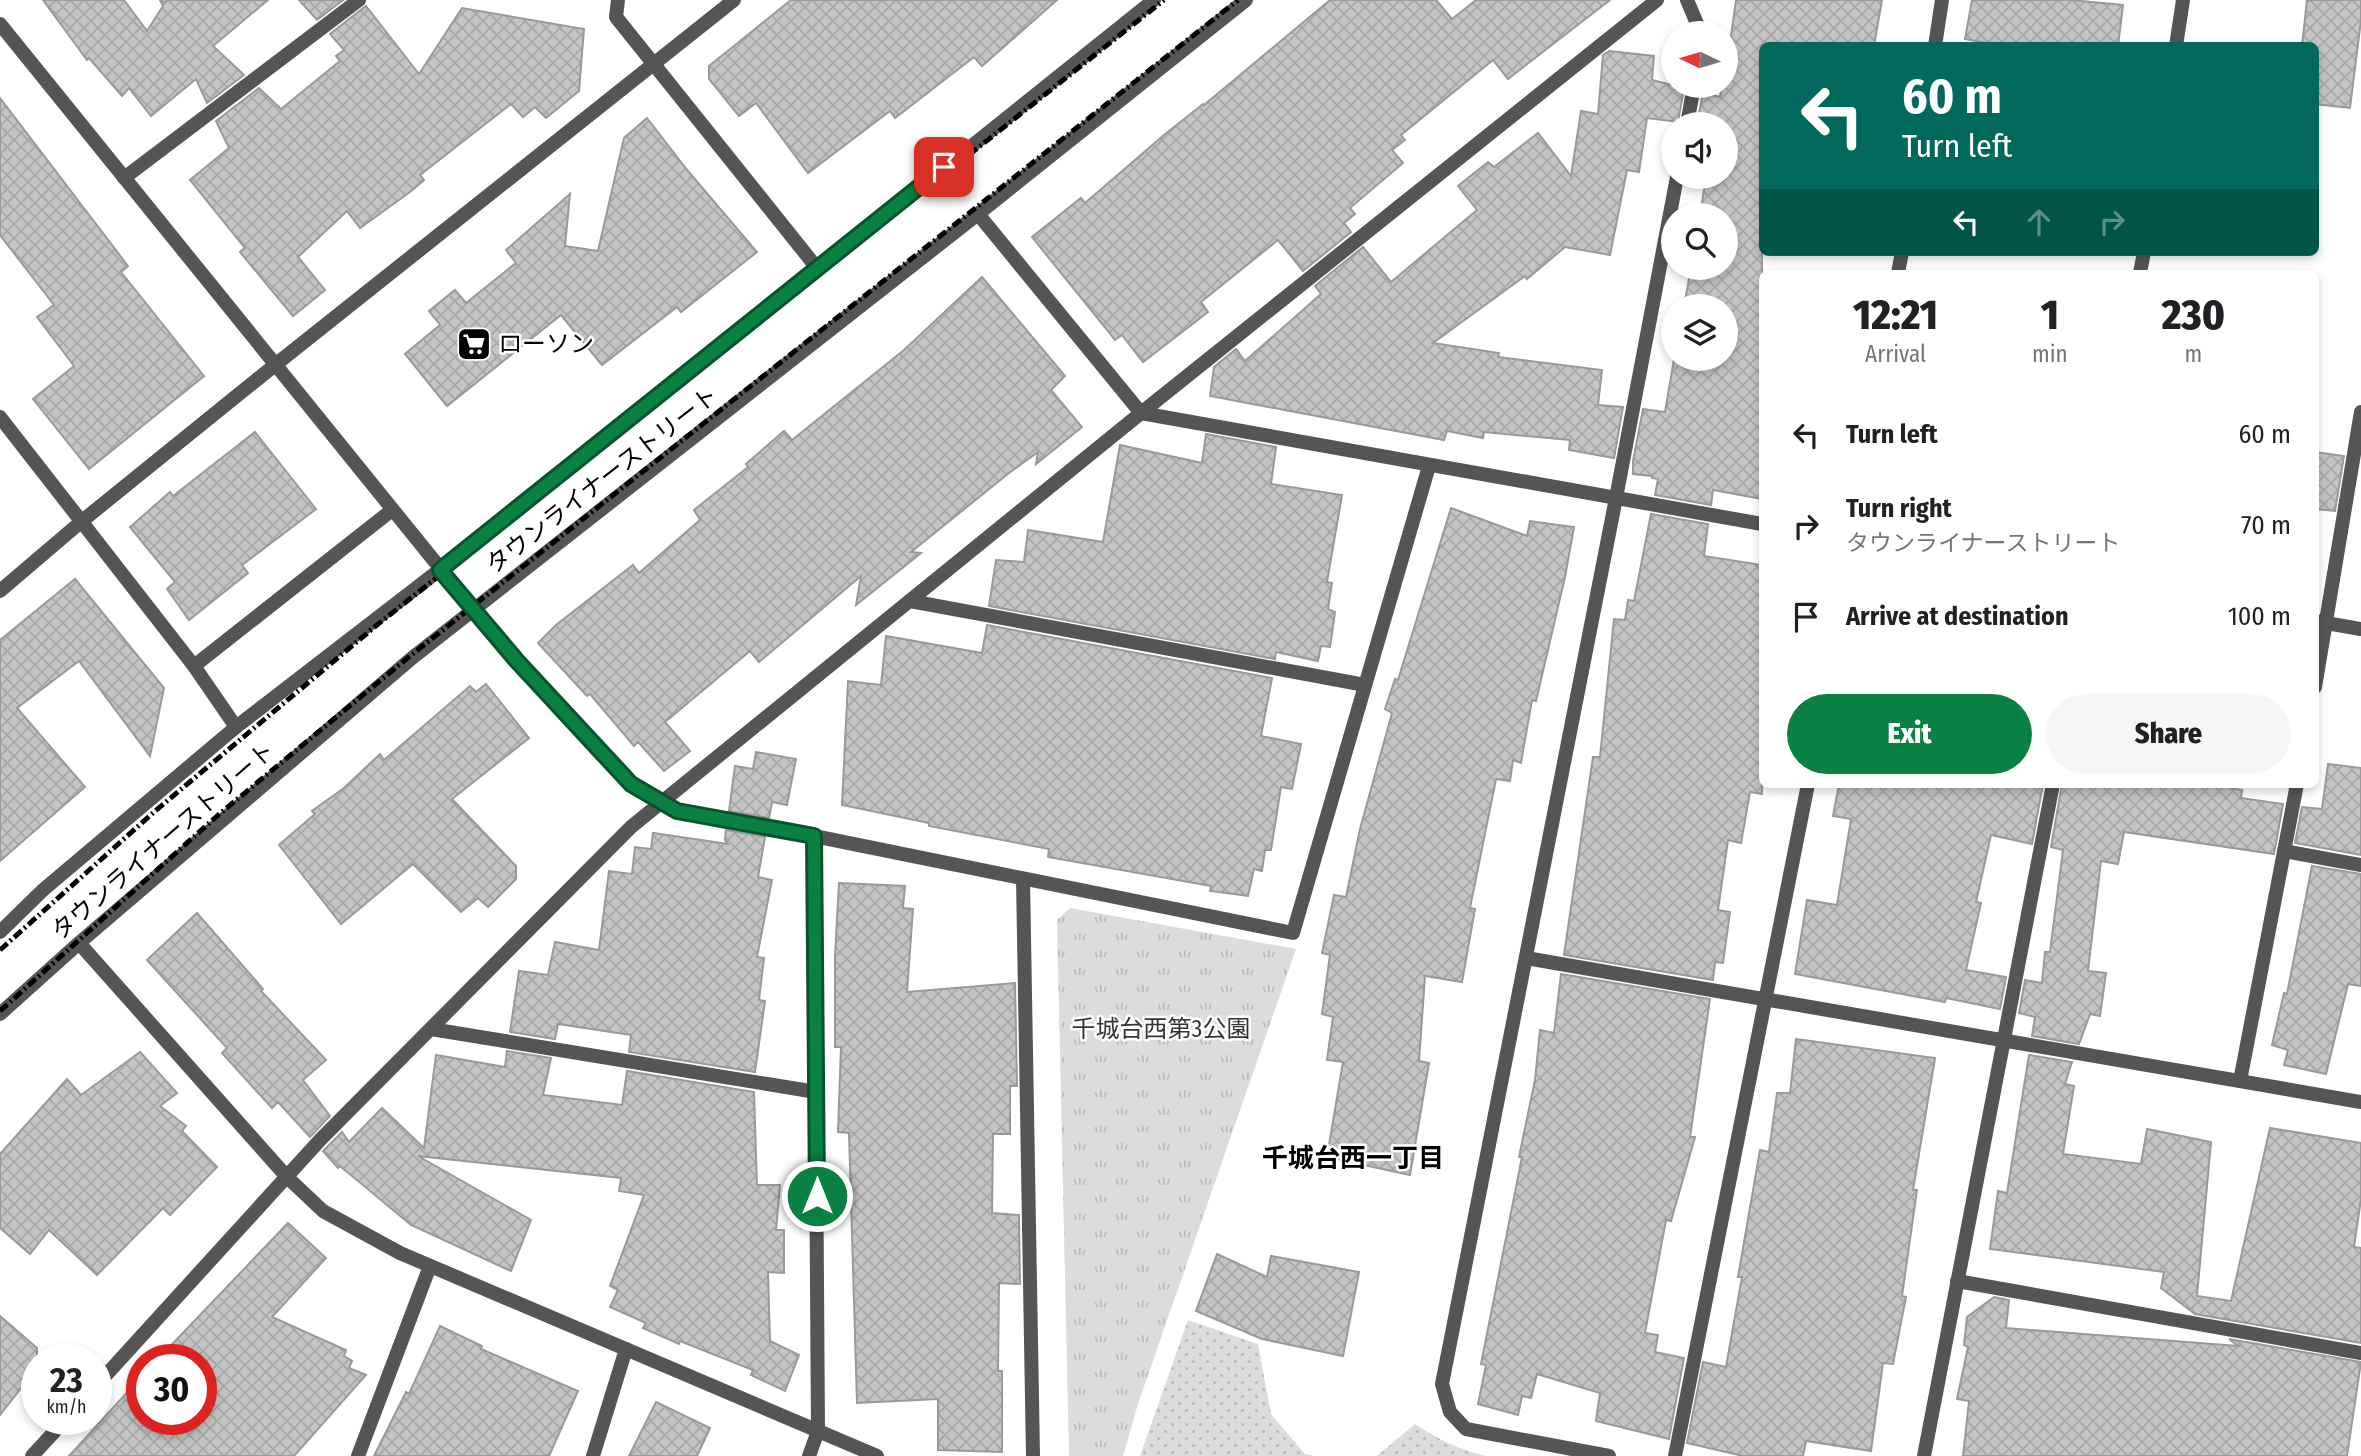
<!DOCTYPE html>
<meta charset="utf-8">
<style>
:root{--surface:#fff;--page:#f6f6f6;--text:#202124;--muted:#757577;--accent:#0b8043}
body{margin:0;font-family:"Fira Sans Condensed","Noto Sans JP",sans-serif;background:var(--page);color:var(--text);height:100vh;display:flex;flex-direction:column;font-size:26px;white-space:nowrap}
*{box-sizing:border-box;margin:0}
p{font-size:23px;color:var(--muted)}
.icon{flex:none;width:38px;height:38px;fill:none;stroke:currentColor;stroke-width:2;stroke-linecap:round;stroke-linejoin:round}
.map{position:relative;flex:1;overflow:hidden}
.details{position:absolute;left:1759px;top:270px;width:560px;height:518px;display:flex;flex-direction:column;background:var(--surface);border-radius:10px;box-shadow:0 4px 10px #0003}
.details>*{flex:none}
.top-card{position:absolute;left:1759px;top:42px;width:560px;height:214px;border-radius:10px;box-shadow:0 4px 10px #0003;background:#00695c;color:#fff;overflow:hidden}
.needle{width:46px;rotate:275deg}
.tools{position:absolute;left:1661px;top:21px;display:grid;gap:14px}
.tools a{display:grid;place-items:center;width:77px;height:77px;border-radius:50%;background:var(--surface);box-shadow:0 4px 10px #0003;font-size:35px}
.speed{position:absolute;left:21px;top:1344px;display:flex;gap:14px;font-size:35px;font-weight:700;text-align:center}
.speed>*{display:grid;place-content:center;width:91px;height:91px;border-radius:50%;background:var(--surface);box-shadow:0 4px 10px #0003;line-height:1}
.speed small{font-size:18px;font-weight:400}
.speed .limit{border:10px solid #d22;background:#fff;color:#111}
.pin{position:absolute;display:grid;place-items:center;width:60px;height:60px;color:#fff;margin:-30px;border-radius:14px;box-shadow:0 4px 10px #0006}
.me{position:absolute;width:77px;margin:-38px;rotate:0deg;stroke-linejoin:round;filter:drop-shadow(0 0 5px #0008)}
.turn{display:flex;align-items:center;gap:24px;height:147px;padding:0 28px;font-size:32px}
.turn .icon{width:91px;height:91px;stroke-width:2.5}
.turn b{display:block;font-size:49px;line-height:60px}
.lanes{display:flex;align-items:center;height:66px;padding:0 28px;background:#0003;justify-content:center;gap:35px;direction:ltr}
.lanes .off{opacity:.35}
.eta{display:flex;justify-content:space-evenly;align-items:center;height:119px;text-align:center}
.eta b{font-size:42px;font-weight:800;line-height:49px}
.action{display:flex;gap:14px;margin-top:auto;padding:14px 28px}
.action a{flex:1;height:80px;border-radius:42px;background:var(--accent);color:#fff;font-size:28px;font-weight:800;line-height:80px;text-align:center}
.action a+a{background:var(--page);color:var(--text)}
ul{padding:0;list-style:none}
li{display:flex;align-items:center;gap:21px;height:91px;padding:0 28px}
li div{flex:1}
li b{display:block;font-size:26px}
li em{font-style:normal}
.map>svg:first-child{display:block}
.grass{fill:url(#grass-dots)}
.park{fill:url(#park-tufts)}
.building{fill:url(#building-cross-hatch);stroke:#999;stroke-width:2}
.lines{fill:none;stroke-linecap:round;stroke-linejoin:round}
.minor{stroke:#555;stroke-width:14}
.tertiary{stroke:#555;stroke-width:14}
.rail{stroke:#000;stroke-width:5;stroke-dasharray:10 3.5 2 3.5;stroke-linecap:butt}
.route-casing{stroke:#07532c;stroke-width:18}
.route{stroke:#0b8043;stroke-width:12}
.labels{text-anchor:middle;stroke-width:5;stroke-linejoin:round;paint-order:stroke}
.poi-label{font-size:24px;fill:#000;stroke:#fff;text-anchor:start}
.street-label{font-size:24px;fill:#000;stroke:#fff}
.park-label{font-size:24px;fill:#333;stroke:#fff}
.neighbourhood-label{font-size:26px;font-weight:bold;fill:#000;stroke:#fff}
</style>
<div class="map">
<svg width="2361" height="1456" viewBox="0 0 2361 1456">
<defs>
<pattern id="grass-dots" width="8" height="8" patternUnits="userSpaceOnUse" patternTransform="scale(1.75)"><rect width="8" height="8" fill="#dcdcdc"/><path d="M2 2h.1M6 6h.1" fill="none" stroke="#bbb" stroke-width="1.8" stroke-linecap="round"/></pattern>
<pattern id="park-tufts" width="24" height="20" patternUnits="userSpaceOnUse" patternTransform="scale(1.75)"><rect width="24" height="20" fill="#dcdcdc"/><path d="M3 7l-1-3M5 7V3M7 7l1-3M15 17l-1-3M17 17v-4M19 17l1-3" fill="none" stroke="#bbb"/></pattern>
<pattern id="building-cross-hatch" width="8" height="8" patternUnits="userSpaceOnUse" patternTransform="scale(1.75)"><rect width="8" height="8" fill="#c4c4c4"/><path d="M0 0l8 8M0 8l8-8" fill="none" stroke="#a7a7a7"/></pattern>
</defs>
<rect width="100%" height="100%" fill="#fff"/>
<g class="grass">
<path d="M1188 1320 1258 1344 1271 1414 1305 1454 1315 1456H1140Z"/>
<path d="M1415 1424C1438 1439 1459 1450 1486 1456H1377Z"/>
</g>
<path class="park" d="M1070 908 1296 949 1138 1404 1123 1456H1069L1057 920Z"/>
<g class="building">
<path d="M43 0H124L147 31 163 6 160 0 165 2 167 0H268L213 46 244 75 207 103 196 79 151 116 129 88 122 96 89 58 87 60Z"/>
<path d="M299 0H343L317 20Z"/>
<path d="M791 0H1057L982 66 974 57 895 118 890 111 808 173 756 103 739 116 709 79V66Z"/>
<path d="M1330 0H1436L1452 19 1476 0H1610L1508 79 1493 60 1401 135 1405 140 1392 150 1403 163 1350 208 1355 214 1344 223 1351 232 1303 271 1278 240 1201 302 1208 312 1143 362 1122 335 1115 340 1032 237 1081 198 1085 203 1164 135 1203 104 1204 105Z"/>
<path d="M1736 0H1882L1874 46H1762V499L1713 490 1711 505 1655 495 1658 479 1652 478V476L1633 474V461L1643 409 1665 412 1674 359H1726V306H1684L1691 268H1726V215H1700L1706 177H1726V124H1697L1703 93 1720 97 1722 86H1726V72Z"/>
<path d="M1972 0H2071L2123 5 2118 46H2002L1965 39Z"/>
<path d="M2307 0H2361V20L2350 108 2315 104V46H2302Z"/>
<path d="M366 6 419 74 462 8 584 29 579 91 546 118 535 107 523 117 511 104 420 175 424 180 410 192 360 228 347 211 298 257 325 290 293 316 240 252 245 248 190 180 229 148 216 121 259 88 281 109 340 61 336 56 344 50 330 34Z"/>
<path d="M1609 51 1654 56 1652 80 1684 88 1678 122 1647 118 1639 172 1627 170 1610 255 1565 247 1527 279 1525 276 1433 343 1499 353 1498 357 1602 370 1598 405 1623 407 1614 458 1569 450 1570 440 1484 432 1483 438 1447 431 1444 440 1210 396 1214 367 1236 349 1245 361 1321 294 1315 286 1363 247 1391 282 1477 210 1458 186 1488 162 1494 167 1538 133 1571 176 1581 111 1598 114 1603 55Z"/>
<path d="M0 98 128 266 121 272 204 376 89 469 33 399 74 366 37 317 54 305 0 235Z"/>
<path d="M647 118 688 171 757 252 681 312 677 307 602 365 561 315 447 406 405 354 440 325 429 311 455 290 466 303 516 263 506 250 570 194 565 246 598 251 624 138Z"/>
<path d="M982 277 1065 376 1051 390 1082 427 1036 464 1038 452 1009 473 911 552 921 553 856 605 861 576 759 662 750 651 665 722 690 751 664 771 638 742 634 746 590 694 587 696 538 643 556 625 633 565 639 573 700 520 694 510 748 467 746 464 784 431 792 440 904 350Z"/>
<path d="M255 432 316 509 242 565 248 573 189 620 167 589 175 582 130 527 170 492 173 496Z"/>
<path d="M1206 434 1276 447 1271 484 1342 495 1327 582 1332 583 1328 609 1335 612 1330 647 1321 646 1318 661 1276 652 1275 659 989 606 996 560 1024 562 1028 530 1103 542 1120 445 1202 463Z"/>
<path d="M2315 452 2344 456 2335 511 2315 509Z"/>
<path d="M1451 508 1527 536 1530 521 1574 527 1565 577 1536 701 1532 700 1521 763 1513 760 1510 781 1496 779 1470 908 1475 909 1462 982 1425 976 1419 1061 1429 1063 1410 1175 1327 1157 1343 1062 1327 1060 1333 1017 1322 1014 1330 955 1322 953 1334 895 1346 897 1360 829 1392 713 1385 709 1395 679 1398 680Z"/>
<path d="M1651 514 1708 524 1704 556 1762 565V794L1750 792 1741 843 1728 840 1718 910 1730 912 1723 963 1715 962 1713 980 1564 955 1593 757H1600L1614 619 1625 620 1628 600 1634 601Z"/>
<path d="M75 579 164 688 150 756 79 661 17 708 85 787 0 861V640Z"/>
<path d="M987 625 1272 678 1261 736 1301 744 1292 789 1281 787 1271 850H1265L1262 871 1254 869 1248 896 1210 891 1211 886 1048 857 1049 849 929 826V823L842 805 848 681 881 685 886 636 982 653Z"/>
<path d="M486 684 529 738 452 799 516 866V879L488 907 478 898 461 912 413 864 341 924 279 845 315 814 312 811 344 788 380 754 384 760 470 686 476 692Z"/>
<path d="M756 752 796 759 787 805 772 802 769 818 729 811 735 766 753 769Z"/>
<path d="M2328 764 2361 768V855L2295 843 2302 807 2322 809Z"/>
<path d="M1839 784H2043L2032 844 1991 835 1976 902 1981 903 1966 970 2006 977 2000 1009 1946 998 1945 1002 1795 974 1807 900 1837 905 1851 819 1833 816Z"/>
<path d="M2062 784H2231L2230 788 2242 790 2241 798 2283 804 2274 854 2124 832 2118 864 2101 861 2088 971 2106 973 2100 1016 2090 1014 2079 1044 2032 1036 2035 1017 2019 1013 2025 980 2042 983 2045 952H2050L2063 850 2051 847Z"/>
<path d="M726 830 765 837 758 877 772 880 757 957 764 958 759 1000 765 1001 755 1072 629 1052 631 1035 558 1024 555 1039 510 1032 519 971 548 975 555 942 599 950 609 871 632 874 635 847 651 849 653 833 728 844 725 840Z"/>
<path d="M2312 866 2361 874V986L2348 984 2326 1074 2284 1065 2288 1050 2272 1045 2284 993 2287 994Z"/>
<path d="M839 883 905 886 903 908 913 909 907 992 1015 983 1017 1086H1010V1134H993L992 1213 1019 1215 1020 1284 999 1283 998 1371H1002V1452L938 1450V1399L857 1403 849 1133 838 1132 841 1047H835V956Z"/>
<path d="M197 913 263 989 261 991 326 1060 303 1080 330 1116 310 1137 278 1102 272 1108 222 1053 227 1048 147 960Z"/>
<path d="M1561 974 1710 999 1690 1137H1695L1671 1221 1666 1220 1645 1333 1658 1335 1655 1352 1684 1358 1669 1439 1596 1421 1600 1393 1537 1374 1531 1398 1522 1396 1518 1415 1478 1404 1486 1365 1481 1364 1522 1157H1519L1535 1080 1540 1030 1554 1033Z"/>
<path d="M1796 1039 1935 1058 1913 1190H1917L1902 1296 1906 1297 1893 1364 1883 1363 1871 1451 1806 1441 1803 1456H1743L1687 1443 1703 1362 1726 1367 1742 1277H1738L1760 1150 1769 1152 1777 1093H1790Z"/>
<path d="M507 1051 551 1058 543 1095 622 1105 627 1071 754 1092 757 1185H780L776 1230H784V1273L768 1272 770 1341 799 1355 785 1391 751 1375 753 1370 680 1341 679 1344 643 1328 646 1323 610 1307 618 1290 610 1286 644 1195 619 1191 621 1178 418 1156 531 1220 511 1271 411 1225 340 1166 338 1168 323 1151 342 1132 349 1142 382 1108 424 1148 436 1055 505 1067Z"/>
<path d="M140 1052 177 1093 160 1106 186 1126 182 1131 217 1167 170 1215 163 1208 97 1275 49 1230 30 1254 0 1228V1154L67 1079 81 1095Z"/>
<path d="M2029 1055 2072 1062 2065 1084 2074 1086 2063 1154 2141 1164 2147 1129 2211 1142 2197 1296 2231 1301 2270 1128 2361 1143V1199L2354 1247 2361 1248V1343L2195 1314 2161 1288 2164 1272 1990 1249 1998 1191 2007 1193Z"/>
<path d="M288 1223 326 1258 272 1317 346 1350 344 1356 352 1361 349 1368 366 1375 294 1456H69L142 1376V1419H201V1360H157Z"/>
<path d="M1217 1254 1267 1277 1271 1256 1359 1272 1343 1356 1262 1339 1196 1311Z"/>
<path d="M1994 1297 2009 1300 2006 1328 2238 1346 2229 1339 2361 1362 2347 1456H1963L1969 1401 1957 1399 1968 1347 1964 1345 1967 1317Z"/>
<path d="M0 1316 37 1348V1401L22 1387 0 1415Z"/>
<path d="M440 1326 482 1346 481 1349 578 1391 549 1456H374L406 1392 409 1394Z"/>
<path d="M656 1402 710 1428 697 1456H629Z"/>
</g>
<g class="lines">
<g class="minor">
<path d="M618 0 616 17 817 268"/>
<path d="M1687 0 1701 33"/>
<path d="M1935 46 1942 0"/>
<path d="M2176 46 2183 0"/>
<path d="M1687 124 1694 86"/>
<path d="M124 178 359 0"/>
<path d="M978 214 1141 413 1762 524"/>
<path d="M1898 273 1902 252"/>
<path d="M2140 273 2144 252"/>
<path d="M0 417 194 666 236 727"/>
<path d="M0 591 82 521 275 365 734 0"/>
<path d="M910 601 1365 685"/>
<path d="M474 610 517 661 631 784 677 811 814 836 1293 933 1429 466"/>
<path d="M2315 621 2361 629"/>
<path d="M194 666 392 510"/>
<path d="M2315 687 2361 412"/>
<path d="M2284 851 2361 865"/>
<path d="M1023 879 1033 1456"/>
<path d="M1526 958 2361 1102"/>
<path d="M431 1029 816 1092"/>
<path d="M2240 1081 2297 784"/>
<path d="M1957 1281 2361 1353"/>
<path d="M96 1386 320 1140 631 827 1141 413 1657 0"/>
<path d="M32 1456 66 1419"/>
<path d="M358 1456 430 1266"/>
<path d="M593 1456 626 1349"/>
<path d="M809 1456 818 1431 814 836"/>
<path d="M1609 1456 1466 1429 1450 1412 1442 1384 1616 498 1677 177"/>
<path d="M1675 1456 1808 784"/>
<path d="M1924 1456 2053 784"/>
</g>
<g class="tertiary">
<path d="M0 24 474 610"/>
<path d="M0 932 43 890 236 727 503 521 1154 0"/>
<path d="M79 943 287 1177 323 1211 400 1253 877 1456"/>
<path d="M0 1014 79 943 412 658 978 214 1246 0"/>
</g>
<g class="rail">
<path d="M0 950 154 812 377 625 1164 0"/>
<path d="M0 1011 217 816 410 656 1238 0"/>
</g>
</g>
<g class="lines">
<g class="route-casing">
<path id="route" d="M817 1196 814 836 677 811 631 784 517 661 440 570 944 167"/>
</g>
<use href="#route" class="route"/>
</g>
<defs>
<g id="supermarket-square" transform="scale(1.75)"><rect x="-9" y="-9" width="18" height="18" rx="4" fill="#000" stroke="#fff"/><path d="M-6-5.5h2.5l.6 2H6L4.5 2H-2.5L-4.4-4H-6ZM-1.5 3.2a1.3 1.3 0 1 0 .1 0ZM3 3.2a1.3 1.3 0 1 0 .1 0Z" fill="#fff"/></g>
</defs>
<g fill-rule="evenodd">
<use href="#supermarket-square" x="474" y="344"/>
</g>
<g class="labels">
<g class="poi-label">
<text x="498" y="352">ローソン</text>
</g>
<g class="street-label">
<text transform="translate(602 480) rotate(-38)" y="8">タウンライナーストリート</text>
<text transform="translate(163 841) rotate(-41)" y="8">タウンライナーストリート</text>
</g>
<g class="park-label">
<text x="1161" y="1037">千城台西第3公園</text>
</g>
<g class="neighbourhood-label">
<text x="1353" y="1167">千城台西一丁目</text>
</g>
</g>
</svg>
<div class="tools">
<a><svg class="needle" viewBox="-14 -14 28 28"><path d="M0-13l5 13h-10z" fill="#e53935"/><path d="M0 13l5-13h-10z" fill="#757577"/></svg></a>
<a><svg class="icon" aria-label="sound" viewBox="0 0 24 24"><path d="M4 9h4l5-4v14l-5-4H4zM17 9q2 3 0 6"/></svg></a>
<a><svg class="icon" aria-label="search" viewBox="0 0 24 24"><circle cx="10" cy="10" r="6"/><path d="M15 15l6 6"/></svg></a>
<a><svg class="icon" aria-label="layers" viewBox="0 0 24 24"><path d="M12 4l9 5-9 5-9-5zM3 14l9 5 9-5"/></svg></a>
</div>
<div class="speed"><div>23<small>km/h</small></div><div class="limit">30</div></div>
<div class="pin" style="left:944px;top:167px;background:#d93025"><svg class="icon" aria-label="arrive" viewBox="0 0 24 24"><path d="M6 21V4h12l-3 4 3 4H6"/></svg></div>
<svg class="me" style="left:817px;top:1196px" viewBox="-20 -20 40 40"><circle r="17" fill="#0b8043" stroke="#fff" stroke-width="3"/><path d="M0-11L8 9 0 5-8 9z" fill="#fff"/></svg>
<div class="top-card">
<div class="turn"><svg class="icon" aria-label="left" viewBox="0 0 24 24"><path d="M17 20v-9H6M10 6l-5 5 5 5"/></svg><div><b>60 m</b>Turn left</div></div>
<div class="lanes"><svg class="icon" aria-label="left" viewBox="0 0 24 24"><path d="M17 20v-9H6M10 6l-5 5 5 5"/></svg><svg class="icon off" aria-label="ahead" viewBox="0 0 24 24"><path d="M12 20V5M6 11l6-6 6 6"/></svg><svg class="icon off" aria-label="right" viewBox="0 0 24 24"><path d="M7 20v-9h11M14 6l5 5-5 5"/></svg></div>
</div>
<section class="details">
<div class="eta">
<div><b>12:21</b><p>Arrival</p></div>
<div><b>1</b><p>min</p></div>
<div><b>230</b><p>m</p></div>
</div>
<ul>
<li><svg class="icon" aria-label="left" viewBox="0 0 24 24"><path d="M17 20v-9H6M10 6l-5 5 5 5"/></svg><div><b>Turn left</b></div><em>60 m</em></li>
<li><svg class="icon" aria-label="right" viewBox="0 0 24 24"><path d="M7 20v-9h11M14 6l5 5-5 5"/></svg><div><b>Turn right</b><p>タウンライナーストリート</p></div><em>70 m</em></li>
<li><svg class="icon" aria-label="arrive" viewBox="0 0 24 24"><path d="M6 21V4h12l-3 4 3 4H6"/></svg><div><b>Arrive at destination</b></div><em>100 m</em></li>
</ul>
<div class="action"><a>Exit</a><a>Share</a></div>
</section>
</div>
